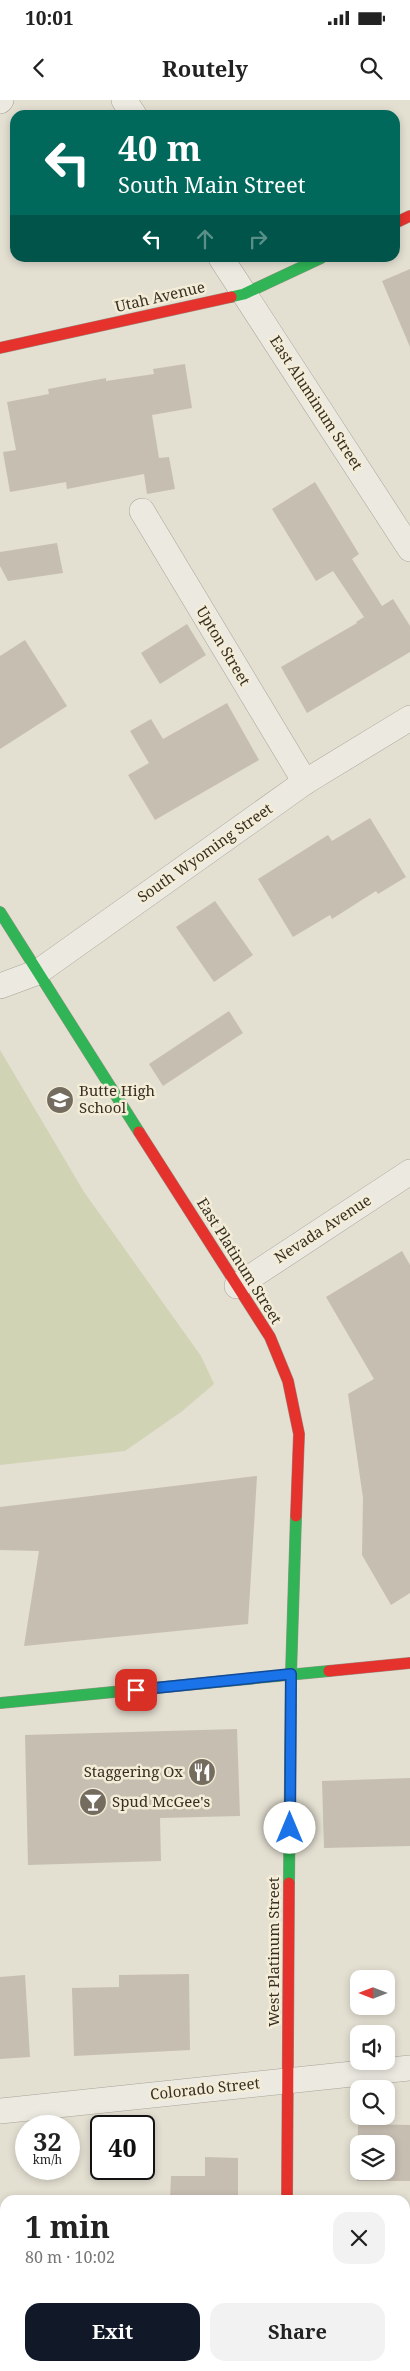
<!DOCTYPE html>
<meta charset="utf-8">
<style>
:root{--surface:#fff;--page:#f2f2f2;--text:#222;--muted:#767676;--accent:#111827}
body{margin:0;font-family:"Noto Serif",serif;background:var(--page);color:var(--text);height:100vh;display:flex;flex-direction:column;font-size:19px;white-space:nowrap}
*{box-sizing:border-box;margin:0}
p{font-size:16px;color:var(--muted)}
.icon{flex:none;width:28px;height:28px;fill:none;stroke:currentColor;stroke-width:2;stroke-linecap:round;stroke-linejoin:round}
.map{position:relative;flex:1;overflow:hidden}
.side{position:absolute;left:0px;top:2095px;width:410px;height:176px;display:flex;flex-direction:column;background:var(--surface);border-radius:15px 15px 0 0;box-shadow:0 2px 8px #0003}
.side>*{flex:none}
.banner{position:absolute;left:10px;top:10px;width:390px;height:152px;border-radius:15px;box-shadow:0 2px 8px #0003;background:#00695c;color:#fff;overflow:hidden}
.needle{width:32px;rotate:270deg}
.buttons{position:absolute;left:350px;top:1870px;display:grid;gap:10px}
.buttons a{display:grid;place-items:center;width:45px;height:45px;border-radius:10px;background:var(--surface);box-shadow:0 2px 8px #0003;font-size:25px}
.speed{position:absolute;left:15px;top:2015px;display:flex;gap:10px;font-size:25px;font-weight:700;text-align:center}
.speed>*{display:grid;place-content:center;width:65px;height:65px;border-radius:50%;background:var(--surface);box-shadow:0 2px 8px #0003;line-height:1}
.speed small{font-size:12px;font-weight:400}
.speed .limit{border:2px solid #111;border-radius:8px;background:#fff;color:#111}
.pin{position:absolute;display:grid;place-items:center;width:42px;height:42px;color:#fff;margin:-21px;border-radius:10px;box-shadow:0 2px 8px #0006}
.me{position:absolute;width:55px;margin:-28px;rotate:0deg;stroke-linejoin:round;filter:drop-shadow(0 0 4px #0008)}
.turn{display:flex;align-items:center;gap:18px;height:105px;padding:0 25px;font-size:22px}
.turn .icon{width:65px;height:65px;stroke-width:2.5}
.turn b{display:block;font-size:35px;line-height:42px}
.lanes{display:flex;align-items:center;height:48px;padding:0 25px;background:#0003;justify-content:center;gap:25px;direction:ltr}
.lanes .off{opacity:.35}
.round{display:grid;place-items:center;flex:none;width:52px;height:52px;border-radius:15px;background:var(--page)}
.headline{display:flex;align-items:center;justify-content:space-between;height:85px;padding:0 25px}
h1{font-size:30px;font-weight:700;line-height:38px}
.cta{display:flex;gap:10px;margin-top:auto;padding:10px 25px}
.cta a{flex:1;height:58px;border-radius:15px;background:var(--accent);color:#fff;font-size:20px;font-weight:700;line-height:58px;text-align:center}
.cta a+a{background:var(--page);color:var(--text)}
.status{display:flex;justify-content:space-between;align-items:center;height:35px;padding:0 25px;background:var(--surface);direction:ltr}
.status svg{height:14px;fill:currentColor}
header{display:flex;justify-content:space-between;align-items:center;height:65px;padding:0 25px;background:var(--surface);font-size:22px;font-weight:700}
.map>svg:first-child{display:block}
.green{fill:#d1d3b5}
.building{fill:#c7beb2;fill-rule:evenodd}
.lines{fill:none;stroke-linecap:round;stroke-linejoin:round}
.street-casing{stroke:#a9a499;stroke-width:26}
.fast-casing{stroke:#999489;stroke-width:12}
.slow-casing{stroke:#999489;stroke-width:12}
.jam-casing{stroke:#999489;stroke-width:12}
.street{stroke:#ece9e1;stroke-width:25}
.fast{stroke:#30b455;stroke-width:11}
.slow{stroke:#ff9f0a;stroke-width:11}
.jam{stroke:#e5322d;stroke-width:11}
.route-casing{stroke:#114b97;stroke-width:12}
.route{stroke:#1a73e8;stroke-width:9}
.labels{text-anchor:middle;stroke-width:5;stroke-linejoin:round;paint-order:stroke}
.street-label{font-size:15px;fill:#382e21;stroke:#f3edd8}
.poi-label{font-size:15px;fill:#382e21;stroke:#f3edd8;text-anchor:start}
</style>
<div class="status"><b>10:01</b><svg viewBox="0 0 49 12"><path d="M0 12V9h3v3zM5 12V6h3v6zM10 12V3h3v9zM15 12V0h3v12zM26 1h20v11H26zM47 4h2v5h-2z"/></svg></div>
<header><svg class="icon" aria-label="back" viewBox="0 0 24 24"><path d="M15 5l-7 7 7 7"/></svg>Routely<svg class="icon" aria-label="search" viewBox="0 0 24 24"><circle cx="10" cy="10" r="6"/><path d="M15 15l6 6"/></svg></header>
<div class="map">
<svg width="410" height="2271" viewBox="0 0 410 2271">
<rect width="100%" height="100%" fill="#e3dfd1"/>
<path class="green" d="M0 950 84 1092 201 1256 214 1284 181 1312 125 1351 0 1365Z"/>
<g class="building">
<path d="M410 169V247L382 181Z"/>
<path d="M185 264 192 308 152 315 159 358 169 357 175 389 147 394 144 374 67 389 66 382 10 392 3 352 16 350 7 302 49 294 48 289 106 278V281L154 274 153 269Z"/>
<path d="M315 382 359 454 352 459 382 506 393 499 410 526V552L307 613 281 567 357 523 356 522 364 517 333 471 316 481 272 409Z"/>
<path d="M57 443 63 473 8 481 0 466V452Z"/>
<path d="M187 524 206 555 160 584 141 553Z"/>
<path d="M25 540 67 606 0 649V556Z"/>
<path d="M227 603 259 660 155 720 128 675 149 663 130 631 151 619 163 639Z"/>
<path d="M370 718 406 777 378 794 376 791 332 819 330 815 293 837 258 779 328 735 332 741Z"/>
<path d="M215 801 253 855 214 882 176 827Z"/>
<path d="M229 911 243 933 163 986 149 964Z"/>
<path d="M402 1151 410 1165V1493L391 1505 362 1455 363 1398 348 1294 374 1279 326 1197Z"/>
<path d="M257 1376 248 1524 24 1546 39 1451 0 1450V1407Z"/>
<path d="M237 1629 240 1716 160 1718 161 1761 28 1765 25 1635Z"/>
<path d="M410 1678V1746L324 1748 322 1681Z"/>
<path d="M189 1874 190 1950 74 1956 72 1888 119 1887V1875Z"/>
<path d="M25 1875 30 1957 0 1959V1877Z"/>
<path d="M358 2024 410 2025V2081H357ZM359 2044H386V2071H359Z"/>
<path d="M205 2057 238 2058V2100H170L171 2076H205Z"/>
</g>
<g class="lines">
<g class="street-casing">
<g id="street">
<path d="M124 0 134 15"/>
<path d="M0 1 1 0"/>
<path d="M221 158 410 449"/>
<path d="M142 411 305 682"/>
<path d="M0 886 38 872 305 682 410 618"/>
<path d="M237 1186 410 1072"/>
<path d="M0 2011 410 1968"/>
</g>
</g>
<g class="fast-casing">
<g id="fast">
<path d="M231 197 244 194 321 158"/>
<path d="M0 812 139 1032"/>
<path d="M0 1603 329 1571"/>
<path d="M289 1783 291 1574 296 1416"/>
</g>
</g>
<g class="slow-casing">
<path id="slow" d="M286 2266V2271"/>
</g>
<g class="jam-casing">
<g id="jam">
<path d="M395 123 410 116"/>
<path d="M0 248 231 197"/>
<path d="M139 1032 270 1237 288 1281 299 1334 296 1416"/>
<path d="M329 1571 410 1563"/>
<path d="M287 2100 289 1783"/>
</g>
</g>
<use href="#street" class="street"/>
<use href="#fast" class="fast"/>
<use href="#slow" class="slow"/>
<use href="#jam" class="jam"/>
</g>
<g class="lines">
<g class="route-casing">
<path id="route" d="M136 1590 291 1574 290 1728"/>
</g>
<use href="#route" class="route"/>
</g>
<defs>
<g id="school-disc" transform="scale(1.4375)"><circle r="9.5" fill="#746c5f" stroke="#f3edd8"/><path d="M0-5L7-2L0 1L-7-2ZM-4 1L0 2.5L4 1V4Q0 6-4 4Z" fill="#fff"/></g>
<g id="restaurant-disc" transform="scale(1.4375)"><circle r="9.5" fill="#746c5f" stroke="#f3edd8"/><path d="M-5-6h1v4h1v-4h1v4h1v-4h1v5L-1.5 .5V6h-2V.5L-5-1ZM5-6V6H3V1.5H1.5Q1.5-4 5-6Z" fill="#fff"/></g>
<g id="bar-disc" transform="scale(1.4375)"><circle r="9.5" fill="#746c5f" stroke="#f3edd8"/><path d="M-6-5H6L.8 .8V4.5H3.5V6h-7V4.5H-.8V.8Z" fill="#fff"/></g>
</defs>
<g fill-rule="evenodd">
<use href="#school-disc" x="60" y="1000"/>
<use href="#restaurant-disc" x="202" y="1672"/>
<use href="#bar-disc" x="93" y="1702"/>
</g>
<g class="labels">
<g class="street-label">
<text transform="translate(160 197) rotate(-13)" y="5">Utah Avenue</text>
<text transform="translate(316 303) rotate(57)" y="5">East Aluminum Street</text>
<text transform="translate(223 546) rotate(59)" y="5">Upton Street</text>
<text transform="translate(205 753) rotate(-35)" y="5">South Wyoming Street</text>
<text transform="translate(323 1129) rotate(-33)" y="5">Nevada Avenue</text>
<text transform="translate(239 1161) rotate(58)" y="5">East Platinum Street</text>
<text transform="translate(274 1852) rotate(-90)" y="5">West Platinum Street</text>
<text transform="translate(205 1989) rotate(-6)" y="5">Colorado Street</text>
</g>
<g class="poi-label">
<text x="79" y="996">Butte High<tspan x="79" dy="17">School</tspan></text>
<text x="183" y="1677" text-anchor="end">Staggering Ox</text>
<text x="112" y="1707">Spud McGee's</text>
</g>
</g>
</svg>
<div class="buttons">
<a><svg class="needle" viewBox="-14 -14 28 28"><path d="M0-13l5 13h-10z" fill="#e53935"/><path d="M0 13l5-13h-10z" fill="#767676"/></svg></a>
<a><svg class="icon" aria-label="sound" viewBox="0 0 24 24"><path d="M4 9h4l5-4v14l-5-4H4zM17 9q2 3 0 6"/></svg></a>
<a><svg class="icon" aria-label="search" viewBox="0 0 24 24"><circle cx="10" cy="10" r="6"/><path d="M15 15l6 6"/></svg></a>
<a><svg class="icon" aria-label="layers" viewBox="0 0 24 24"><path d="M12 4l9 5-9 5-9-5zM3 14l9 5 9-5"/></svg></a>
</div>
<div class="speed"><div>32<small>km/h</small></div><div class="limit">40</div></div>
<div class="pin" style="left:136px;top:1590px;background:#d93025"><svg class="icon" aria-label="arrive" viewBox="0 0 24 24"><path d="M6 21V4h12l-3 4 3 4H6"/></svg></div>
<svg class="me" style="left:290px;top:1728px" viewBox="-20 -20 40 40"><circle r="19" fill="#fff"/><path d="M0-13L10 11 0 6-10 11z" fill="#1a73e8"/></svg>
<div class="banner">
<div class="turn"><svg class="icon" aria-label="left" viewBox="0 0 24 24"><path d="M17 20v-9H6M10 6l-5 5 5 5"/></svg><div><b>40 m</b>South Main Street</div></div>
<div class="lanes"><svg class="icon" aria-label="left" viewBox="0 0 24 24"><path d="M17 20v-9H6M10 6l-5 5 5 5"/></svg><svg class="icon off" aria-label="ahead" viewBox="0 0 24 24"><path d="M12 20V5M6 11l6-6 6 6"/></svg><svg class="icon off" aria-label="right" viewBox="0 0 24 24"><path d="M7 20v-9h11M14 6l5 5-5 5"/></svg></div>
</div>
<section class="side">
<div class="headline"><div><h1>1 min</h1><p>80 m · 10:02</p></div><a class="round"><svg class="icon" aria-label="close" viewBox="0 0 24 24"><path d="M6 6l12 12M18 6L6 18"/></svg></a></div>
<div class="cta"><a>Exit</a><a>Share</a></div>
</section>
</div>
